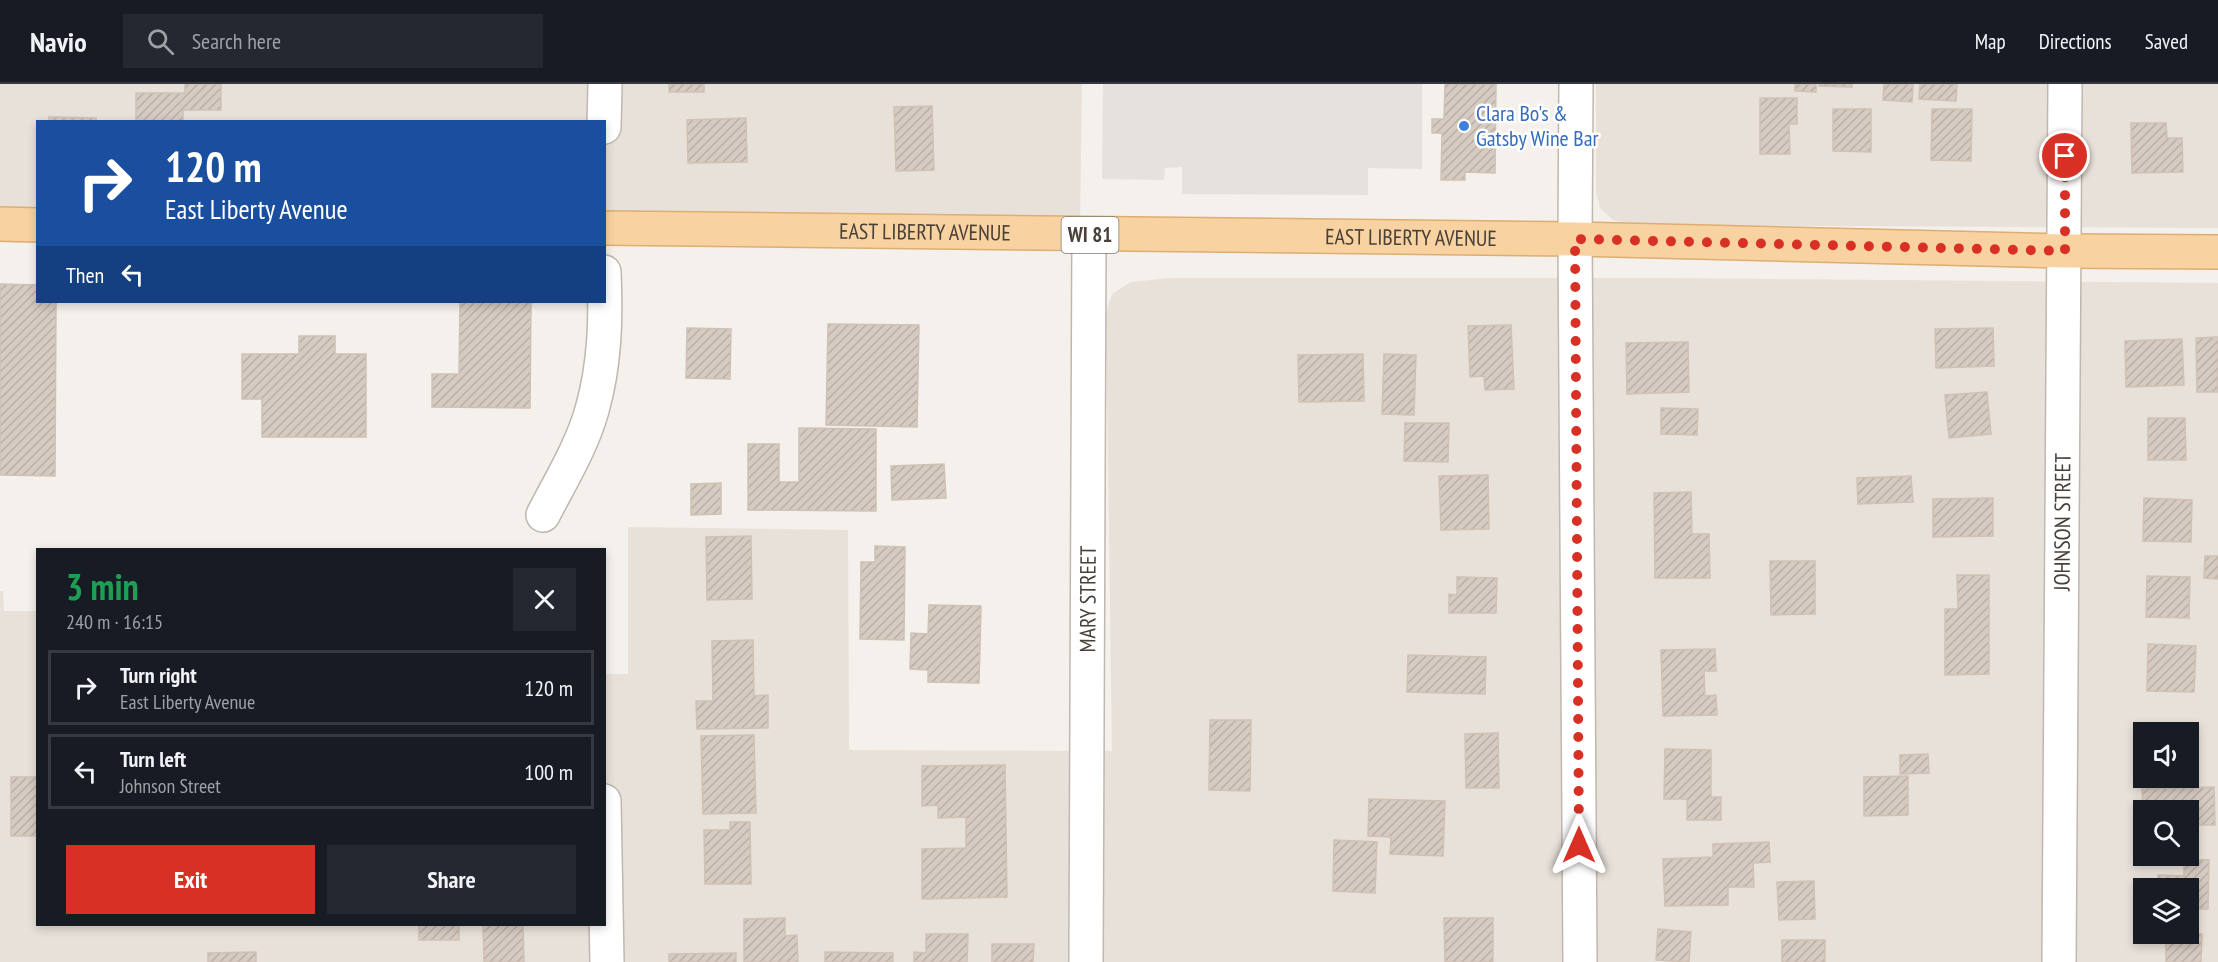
<!DOCTYPE html>
<meta charset="utf-8">
<style>
:root{--surface:#171b24;--page:#242831;--text:#f1f3f6;--muted:#9ea1a6;--line:#363941;--accent:#d93025}
body{margin:0;font-family:"PT Sans Narrow",sans-serif;background:var(--page);color:var(--text);height:100vh;display:flex;flex-direction:column;font-size:22px;white-space:nowrap}
*{box-sizing:border-box;margin:0}
p{font-size:20px;color:var(--muted)}
.icon{flex:none;width:33px;height:33px;fill:none;stroke:currentColor;stroke-width:2;stroke-linecap:round;stroke-linejoin:round}
.map{position:relative;flex:1;overflow:hidden}
.drawer{position:absolute;left:36px;top:464px;width:570px;height:378px;display:flex;flex-direction:column;background:var(--surface);border-radius:0px;box-shadow:0 3px 9px #0003}
.drawer>*{flex:none}
.hud{position:absolute;left:36px;top:36px;width:570px;height:183px;border-radius:0px;box-shadow:0 3px 9px #0003;background:#1a4fa0;color:#fff;overflow:hidden}
.tools{position:absolute;left:2133px;top:638px;display:grid;gap:12px}
.tools a{display:grid;place-items:center;width:66px;height:66px;border-radius:0px;background:var(--surface);box-shadow:0 3px 9px #0003;font-size:30px}
.pin{position:absolute;display:grid;place-items:center;width:51px;height:51px;color:#fff;margin:-26px;border:3px solid #fff;border-radius:50%;box-shadow:0 2px 6px #0007}
.me{position:absolute;width:66px;margin:-33px;rotate:0deg;stroke-linejoin:round;filter:drop-shadow(0 0 4px #0008)}
.turn{display:flex;align-items:center;gap:21px;height:126px;padding:0 30px;font-size:27px}
.turn .icon{width:78px;height:78px;stroke-width:2.5}
.turn b{display:block;font-size:42px;line-height:51px}
.then{display:flex;align-items:center;height:57px;padding:0 30px;background:#0003;gap:12px;font-size:22px}
.round{display:grid;place-items:center;flex:none;width:63px;height:63px;border-radius:0px;background:var(--page)}
.head{display:flex;align-items:center;justify-content:space-between;height:102px;padding:0 30px}
h1{font-size:36px;font-weight:800;line-height:45px;color:#1e9e55}
.primary-button{display:flex;gap:12px;margin-top:auto;padding:12px 30px}
.primary-button a{flex:1;height:69px;border-radius:0px;background:var(--accent);color:#fff;font-size:24px;font-weight:800;line-height:69px;text-align:center}
.primary-button a+a{background:var(--page);color:var(--text)}
ul{padding:0;list-style:none}
li{display:flex;align-items:center;gap:18px;height:75px;margin:0 12px 9px;padding:0 18px;border:3px solid var(--line);border-radius:0px}
li div{flex:1}
li b{display:block;font-size:22px}
li em{font-style:normal}
header{display:flex;align-items:center;gap:36px;box-sizing:border-box;height:84px;padding:0 30px;background:var(--surface);border-bottom:2px solid var(--line)}
header strong{font-size:28px}
nav{display:flex;gap:33px;margin-inline-start:auto;font-size:21px}
.search{width:420px;height:54px;background:var(--page);display:flex;align-items:center;gap:15px;box-sizing:border-box;padding:0 21px;border-radius:0px;color:var(--muted);font-size:22px}
.map>svg:first-child{display:block}
.residential{fill:#e8e1d9;fill-rule:evenodd}
.parking{fill:#e4e1df}
.building{fill:url(#building-hatch);stroke:#d0c1b5;stroke-width:1.5}
.lines{fill:none;stroke-linecap:round;stroke-linejoin:round}
.minor-casing{stroke:#c0b7ae;stroke-width:36}
.major-casing{stroke:#ddad71;stroke-width:36}
.minor{stroke:#fff;stroke-width:33}
.major{stroke:#f8d3a1;stroke-width:33}
.route{stroke:#d93025;stroke-width:10;stroke-dasharray:0 18}
.shop-dot{fill:#3f7fe0;stroke:#fff;stroke-width:2}
.labels{text-anchor:middle;stroke-width:5;stroke-linejoin:round;paint-order:stroke}
.shield{fill:#fff;stroke:#7f7974;stroke-width:1.5}
.shield-label{font-size:21px;font-weight:bold;fill:#484039}
.shop-label{font-size:22px;fill:#366cbe;stroke:#fff;text-anchor:start}
.street-label{font-size:22px;fill:#484039;stroke:#fff}
</style>
<header>
<strong>Navio</strong>
<div class="search"><svg class="icon" aria-label="search" viewBox="0 0 24 24"><circle cx="10" cy="10" r="6"/><path d="M15 15l6 6"/></svg>Search here</div>
<nav><a>Map</a><a>Directions</a><a>Saved</a></nav>
</header>
<div class="map">
<svg width="2218" height="878" viewBox="0 0 2218 878">
<defs>
<pattern id="building-hatch" width="6" height="6" patternUnits="userSpaceOnUse" patternTransform="scale(1.5)"><rect width="6" height="6" fill="#d6cbc1"/><path d="M-1 1l2-2M0 6l6-6M5 7l2-2" fill="none" stroke="#b9afa7"/></pattern>
</defs>
<rect width="100%" height="100%" fill="#f4f0eb"/>
<g class="residential">
<path d="M0 0H1082L1080 138 605 133 604 38H38L37 128H0Z"/>
<path d="M1596 0H2218V144L1630 141 1613 136 1600 124 1596 108Z"/>
<path d="M1170 194H1670L2218 199V878H0V507H3L4 527H37L38 840H604L605 590H628V443L848 446 849 666 1112 667 1106 229 1112 210 1131 198ZM2144 648H2188V693H2144ZM2144 726H2188V771H2144ZM2144 804H2188V849H2144Z"/>
</g>
<path class="parking" d="M1103 0H1422V85L1368 84V111L1182 110V83L1165 84 1164 96 1102 95Z"/>
<g class="building">
<path d="M185 0H221V26H183V38H136V9H185Z"/>
<rect x="669" y="0" width="35" height="8"/>
<path d="M1445 0H1496L1495 89 1465 88V96H1441L1442 49H1432V35H1444Z"/>
<path d="M1795 0H1816V8L1795 7Z"/>
<path d="M1820 0H1852V3L1819 2Z"/>
<path d="M1884 0H1913L1912 18 1883 16Z"/>
<path d="M1920 0H1957L1956 17 1919 15Z"/>
<path d="M1760 14H1797V40H1789L1790 70H1760Z"/>
<path d="M932 22 934 86 896 87 894 23Z"/>
<path d="M1833 25H1871V68L1833 67Z"/>
<path d="M1932 25H1972L1971 77 1931 76Z"/>
<path d="M49 33 96 34V38H49Z"/>
<path d="M746 34 747 78 688 79 687 36Z"/>
<path d="M2131 39H2166L2167 54H2182L2183 88 2132 89Z"/>
<path d="M0 200 38 201V218H56L55 392 0 391Z"/>
<path d="M460 218H531L530 324 432 323V290H459Z"/>
<path d="M828 240 919 241 917 343 826 341Z"/>
<path d="M1511 241 1514 305 1485 306 1484 292 1470 293 1468 242Z"/>
<path d="M687 244 731 245 730 295 686 294Z"/>
<path d="M1993 244 1994 282 1936 284 1935 245Z"/>
<path d="M299 252H335V270H366V353H262V315H242V270H299Z"/>
<path d="M2218 253V308H2197L2196 254Z"/>
<path d="M2182 255 2184 301 2126 303 2125 257Z"/>
<path d="M1688 258 1689 308 1627 310 1626 259Z"/>
<path d="M1363 270 1364 317 1299 318 1298 271Z"/>
<path d="M1384 270 1416 271 1414 331 1382 330Z"/>
<path d="M1987 308 1991 350 1949 354 1945 311Z"/>
<path d="M1661 324 1698 325 1697 351 1661 350Z"/>
<path d="M2148 334H2185L2186 376H2148Z"/>
<path d="M1405 339H1449L1448 378 1404 377Z"/>
<path d="M799 344 876 345V427L748 426V360H779V398H799Z"/>
<path d="M944 380 946 414 892 416 891 382Z"/>
<path d="M1488 391 1489 445 1441 446 1439 392Z"/>
<path d="M1911 392 1913 418 1858 420 1857 394Z"/>
<path d="M721 399V430L691 431V400Z"/>
<path d="M1691 408 1692 450H1709L1710 494H1655L1654 409Z"/>
<path d="M1993 414V452L1933 453V415Z"/>
<path d="M2144 414 2192 416 2191 458 2143 457Z"/>
<path d="M751 452 752 515 707 516 706 453Z"/>
<path d="M875 462 905 463 904 556 860 555 861 478H875Z"/>
<path d="M2205 472H2218V495L2204 494Z"/>
<path d="M1770 477H1815V530L1771 531Z"/>
<path d="M1957 491H1989V590L1945 591V525H1958Z"/>
<path d="M2147 492 2190 493 2189 534 2146 533Z"/>
<path d="M1457 493 1497 494 1496 529H1449V510L1457 511Z"/>
<path d="M929 521 981 522 979 599 928 598V586L910 585 911 549 928 550Z"/>
<path d="M753 556 754 612 768 611V644L697 645 696 617H713L712 557Z"/>
<path d="M2148 560 2196 562 2194 608 2147 607Z"/>
<path d="M1715 565 1716 587H1704L1705 612 1716 611 1717 631 1663 632 1661 566Z"/>
<path d="M1408 571 1486 573 1485 610 1407 608Z"/>
<path d="M1210 636H1251L1250 707 1209 706Z"/>
<path d="M2186 641V648H2150V642Z"/>
<path d="M1498 649 1499 704H1466L1465 650Z"/>
<path d="M754 651 756 729 703 730 701 652Z"/>
<path d="M1665 665 1711 666V713H1721V736H1687V715H1664Z"/>
<path d="M1928 670 1929 689 1900 690V671Z"/>
<path d="M1005 681 1007 813 922 815V765L966 764V733L938 734V721L922 722V682Z"/>
<path d="M1908 692V731L1864 732V693Z"/>
<rect x="11" y="693" width="27" height="59"/>
<path d="M2214 703 2215 741H2188V726H2144V741L2142 705Z"/>
<path d="M1369 715 1445 717 1443 772 1390 770 1391 753 1368 752Z"/>
<path d="M730 738H750L751 800H705L704 746H730Z"/>
<path d="M1334 756 1377 758 1375 809 1333 807Z"/>
<path d="M1769 758 1770 778 1753 779 1754 803H1728V821L1665 822 1663 775 1713 773V760Z"/>
<path d="M2184 775 2209 776 2208 825H2188V804H2158V791L2184 792Z"/>
<path d="M1814 797 1815 835 1779 836 1777 798Z"/>
<path d="M785 834V852L797 851 798 878H744V835Z"/>
<path d="M1444 834H1493V878H1445Z"/>
<rect x="419" y="840" width="40" height="16"/>
<path d="M483 840H523L524 878H484Z"/>
<path d="M1658 845 1691 848 1689 878 1656 876Z"/>
<path d="M2166 849 2202 850 2201 878H2166Z"/>
<path d="M926 850H968L967 878H914V868L926 869Z"/>
<rect x="1782" y="856" width="43" height="22"/>
<path d="M992 860H1034L1033 878H992Z"/>
<path d="M256 868V878H208V869Z"/>
<path d="M825 868 893 869V878H825Z"/>
<path d="M736 869V878H669V870Z"/>
</g>
<g class="lines">
<g class="minor-casing">
<g id="minor">
<path d="M1576 0 1575 155 1580 878"/>
<path d="M604 43 605 0"/>
<path d="M543 431C560 398 582 362 592 326 605 280 606 235 604 188"/>
<path d="M604 717 607 878"/>
<path id="s1" d="M1086 878 1089 151"/>
<path id="s2" d="M2059 878 2065 0"/>
</g>
</g>
<g class="major-casing">
<g id="major">
<path d="M0 140 38 141"/>
<path id="s3" d="M604 144 1575 155 2065 167 2218 168"/>
</g>
</g>
<use href="#minor" class="minor"/>
<use href="#major" class="major"/>
</g>
<g class="lines">
<path class="route" d="M1579 761 1575 155 2065 167V72"/>
</g>
<circle class="shop-dot" cx="1464" cy="42" r="6"/>
<g class="labels">
<rect class="shield" x="1061.5" y="133" width="57" height="36" rx="4.5"/>
<g class="shield-label">
<text x="1090" y="158">WI 81</text>
</g>
<g class="shop-label">
<text x="1476" y="37">Clara Bo's &amp;<tspan x="1476" dy="25">Gatsby Wine Bar</tspan></text>
</g>
<g class="street-label">
<text dy="8" stroke="none"><textPath href="#s3" startOffset="321">EAST LIBERTY AVENUE</textPath></text>
<text dy="8" stroke="none"><textPath href="#s3" startOffset="807">EAST LIBERTY AVENUE</textPath></text>
<text dy="8" stroke="none"><textPath href="#s2" startOffset="440">JOHNSON STREET</textPath></text>
<text dy="8" stroke="none"><textPath href="#s1" startOffset="363">MARY STREET</textPath></text>
</g>
</g>
</svg>
<div class="tools">
<a><svg class="icon" aria-label="sound" viewBox="0 0 24 24"><path d="M4 9h4l5-4v14l-5-4H4zM17 9q2 3 0 6"/></svg></a>
<a><svg class="icon" aria-label="search" viewBox="0 0 24 24"><circle cx="10" cy="10" r="6"/><path d="M15 15l6 6"/></svg></a>
<a><svg class="icon" aria-label="layers" viewBox="0 0 24 24"><path d="M12 4l9 5-9 5-9-5zM3 14l9 5 9-5"/></svg></a>
</div>
<div class="pin" style="left:2065px;top:72px;background:#d93025"><svg class="icon" aria-label="arrive" viewBox="0 0 24 24"><path d="M6 21V4h12l-3 4 3 4H6"/></svg></div>
<svg class="me" style="left:1579px;top:761px" viewBox="-20 -20 40 40"><path d="M0-17L14 15 0 8-14 15z" fill="#d93025" stroke="#fff" stroke-width="4"/></svg>
<div class="hud">
<div class="turn"><svg class="icon" aria-label="right" viewBox="0 0 24 24"><path d="M7 20v-9h11M14 6l5 5-5 5"/></svg><div><b>120 m</b>East Liberty Avenue</div></div>
<div class="then">Then<svg class="icon" aria-label="left" viewBox="0 0 24 24"><path d="M17 20v-9H6M10 6l-5 5 5 5"/></svg></div>
</div>
<section class="drawer">
<div class="head"><div><h1>3 min</h1><p>240 m · 16:15</p></div><a class="round"><svg class="icon" aria-label="close" viewBox="0 0 24 24"><path d="M6 6l12 12M18 6L6 18"/></svg></a></div>
<ul>
<li><svg class="icon" aria-label="right" viewBox="0 0 24 24"><path d="M7 20v-9h11M14 6l5 5-5 5"/></svg><div><b>Turn right</b><p>East Liberty Avenue</p></div><em>120 m</em></li>
<li><svg class="icon" aria-label="left" viewBox="0 0 24 24"><path d="M17 20v-9H6M10 6l-5 5 5 5"/></svg><div><b>Turn left</b><p>Johnson Street</p></div><em>100 m</em></li>
</ul>
<div class="primary-button"><a>Exit</a><a>Share</a></div>
</section>
</div>
